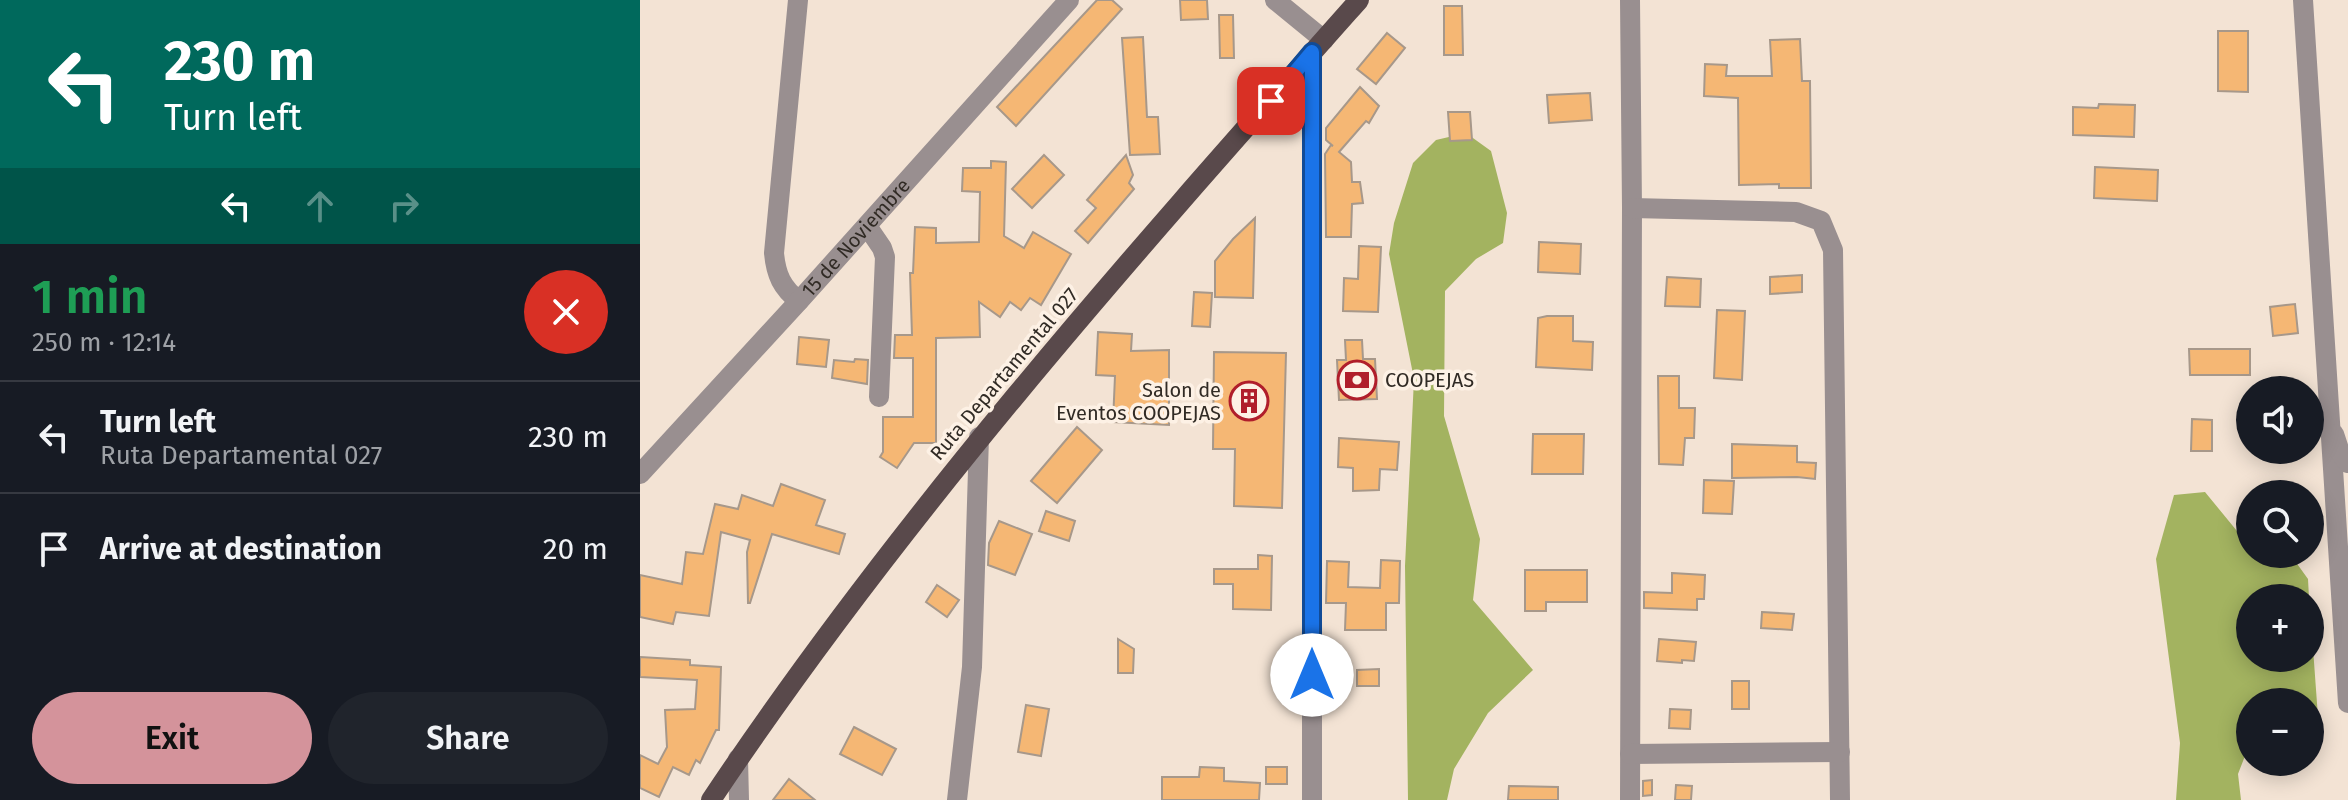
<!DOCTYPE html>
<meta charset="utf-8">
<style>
:root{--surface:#171b24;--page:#20242c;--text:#f1f3f6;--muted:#9ea1a6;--line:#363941;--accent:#d4939b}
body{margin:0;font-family:"Fira Sans",sans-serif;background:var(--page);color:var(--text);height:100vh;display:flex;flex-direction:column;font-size:30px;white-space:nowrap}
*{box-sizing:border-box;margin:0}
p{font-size:26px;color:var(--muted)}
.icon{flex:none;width:44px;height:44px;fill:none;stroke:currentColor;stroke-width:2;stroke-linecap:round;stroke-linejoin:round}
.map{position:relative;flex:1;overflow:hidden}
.sheet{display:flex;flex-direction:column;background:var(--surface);width:640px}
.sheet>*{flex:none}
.hud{background:#00695c;color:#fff;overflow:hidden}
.buttons{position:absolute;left:1596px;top:376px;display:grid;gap:16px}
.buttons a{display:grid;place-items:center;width:88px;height:88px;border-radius:50%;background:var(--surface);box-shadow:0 4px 20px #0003;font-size:40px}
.pin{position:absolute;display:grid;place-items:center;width:68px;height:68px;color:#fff;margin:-34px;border-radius:16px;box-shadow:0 4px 12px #0006}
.me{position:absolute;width:88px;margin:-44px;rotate:0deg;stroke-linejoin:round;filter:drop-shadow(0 0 6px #0008)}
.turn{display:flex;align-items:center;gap:28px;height:168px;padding:0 32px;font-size:36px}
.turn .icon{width:104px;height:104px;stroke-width:2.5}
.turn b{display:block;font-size:56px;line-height:68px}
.lanes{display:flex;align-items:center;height:76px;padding:0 32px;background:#0003;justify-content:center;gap:40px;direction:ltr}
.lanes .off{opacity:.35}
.round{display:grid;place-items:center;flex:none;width:84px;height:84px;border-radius:42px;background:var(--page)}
.overview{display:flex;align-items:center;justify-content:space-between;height:136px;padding:0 32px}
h1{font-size:48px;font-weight:600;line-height:60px;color:#1e9e55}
.button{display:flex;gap:16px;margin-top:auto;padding:16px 32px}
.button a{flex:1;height:92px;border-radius:48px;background:var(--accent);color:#111;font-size:32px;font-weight:600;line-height:92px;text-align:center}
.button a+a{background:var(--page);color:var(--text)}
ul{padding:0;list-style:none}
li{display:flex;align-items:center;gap:24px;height:112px;padding:0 32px;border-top:2px solid var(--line)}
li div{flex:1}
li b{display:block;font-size:30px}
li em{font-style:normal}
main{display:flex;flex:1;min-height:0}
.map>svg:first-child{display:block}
.forest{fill:#a3b360}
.building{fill:#f5b774;stroke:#a7988a;stroke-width:2}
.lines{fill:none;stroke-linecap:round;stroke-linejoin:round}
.minor{stroke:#998f90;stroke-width:20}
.major{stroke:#59494b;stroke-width:20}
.route-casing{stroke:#114b97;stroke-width:20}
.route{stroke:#1a73e8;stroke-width:14}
.labels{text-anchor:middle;stroke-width:7;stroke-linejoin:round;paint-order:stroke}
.street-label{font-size:20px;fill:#312b25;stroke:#fdf1e5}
.poi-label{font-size:20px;fill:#312b25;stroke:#fdf1e5;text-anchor:start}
</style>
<main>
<section class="sheet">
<div class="hud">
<div class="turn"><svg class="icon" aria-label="left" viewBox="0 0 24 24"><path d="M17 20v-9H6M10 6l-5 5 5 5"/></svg><div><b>230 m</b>Turn left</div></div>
<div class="lanes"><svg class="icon" aria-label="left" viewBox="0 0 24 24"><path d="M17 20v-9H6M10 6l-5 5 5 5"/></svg><svg class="icon off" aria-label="ahead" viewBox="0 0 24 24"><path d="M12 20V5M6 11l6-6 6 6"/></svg><svg class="icon off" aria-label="right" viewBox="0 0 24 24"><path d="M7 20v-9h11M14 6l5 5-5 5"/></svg></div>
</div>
<div class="overview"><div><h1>1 min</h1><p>250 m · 12:14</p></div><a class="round" style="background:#d93025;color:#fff"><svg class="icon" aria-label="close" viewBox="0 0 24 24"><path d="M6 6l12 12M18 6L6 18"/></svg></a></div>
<ul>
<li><svg class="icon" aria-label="left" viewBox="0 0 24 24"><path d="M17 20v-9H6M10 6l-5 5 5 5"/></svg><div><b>Turn left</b><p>Ruta Departamental 027</p></div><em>230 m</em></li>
<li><svg class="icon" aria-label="arrive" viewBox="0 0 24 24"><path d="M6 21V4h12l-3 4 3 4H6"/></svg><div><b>Arrive at destination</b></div><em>20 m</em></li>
</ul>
<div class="button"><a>Exit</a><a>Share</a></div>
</section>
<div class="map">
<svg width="1708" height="800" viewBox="0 0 1708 800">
<rect width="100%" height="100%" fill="#f3e3d4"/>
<g class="forest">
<path d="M826 133 851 151 867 213 863 243 836 259 805 291 804 416 840 539 833 600 893 670 848 713 814 769 807 800H768L765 566 774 379 749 254 754 223 773 163 796 140Z"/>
<path d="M1565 492 1606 542 1610 543V554H1650L1668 579 1669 598H1610V658H1670V607L1678 717 1672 752 1670 751V702H1610V743L1598 774 1601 800H1536L1540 743 1516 559 1534 495Z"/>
</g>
<g class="building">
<path d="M457 0H472L482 9 376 126 357 107Z"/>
<path d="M540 0H567L568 19 541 20Z"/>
<path d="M804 6H822L823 55H804Z"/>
<path d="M579 15H593L594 58H580Z"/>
<path d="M1578 31H1608V92L1578 91Z"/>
<path d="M747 33 765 48 736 84 717 69Z"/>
<path d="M503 37 507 117H518L520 154 490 155 482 38Z"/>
<path d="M1160 39 1162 81H1170L1171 188H1139V184L1099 185 1098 98 1064 96 1065 64 1087 65 1086 76H1132L1130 40Z"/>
<path d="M720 87 739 106 729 123 726 121 699 152 711 162 712 182H720L723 203 712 204 711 237H686L685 154 691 145 693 146 686 140V128Z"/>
<path d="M950 93 952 120 909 123 907 95Z"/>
<path d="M1459 104 1495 105 1494 137 1433 135V107L1458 108Z"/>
<path d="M808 112H830L832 140 810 141Z"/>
<path d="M404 155 424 175 392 208 372 189Z"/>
<path d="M486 155 493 175 489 183 494 189 448 243 435 231 456 208 447 200Z"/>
<path d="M351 161 366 162 364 236 384 248 393 232 431 254 401 305 390 298 381 310 370 302 360 317 339 302 340 337 296 338V443H274L257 468 240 457 243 452V417H273V358H254L255 335H272L270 273H273L275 227 296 228V243L339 242 340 192 322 191 323 168H351Z"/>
<path d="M1455 167 1518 170 1517 201 1454 198Z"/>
<path d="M615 218 613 298 575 297V261L593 239Z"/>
<path d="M899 242 941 244 940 274 898 272Z"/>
<path d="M719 246 741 247 738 312 703 311 704 278 718 279Z"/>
<path d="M1162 275V292L1130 294V277Z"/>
<path d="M1027 277 1061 279 1060 307 1025 306Z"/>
<path d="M554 292 572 293 570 327 552 326Z"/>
<path d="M1655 304 1658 333 1633 336 1630 307Z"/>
<path d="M1077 310 1105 311 1102 380 1074 378Z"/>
<path d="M907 316H933V341L953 342 952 370 896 367 898 318Z"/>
<path d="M458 332 492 334 491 351 529 350V425L473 422 475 376 456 375Z"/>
<path d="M159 337 189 340 186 367 157 364Z"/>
<path d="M705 340H722L723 359H735L737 399 699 400 697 360H706Z"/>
<path d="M1549 349H1610V375H1550Z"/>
<path d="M574 352 646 353 642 508 594 506 595 449H573Z"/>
<path d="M215 359 228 360 227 384 192 378 194 360 214 362Z"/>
<path d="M1018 376H1039V408H1055L1054 438H1045L1043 465 1019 464Z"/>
<path d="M1552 419 1572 420V451H1551Z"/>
<path d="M437 427 462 450 417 503 391 481Z"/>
<path d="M893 434H944L943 474H892Z"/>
<path d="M699 438 759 442 757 470 740 469 739 490 713 491V468L698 467Z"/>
<path d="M1092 444 1157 446V462L1176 463 1175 479 1157 477 1092 478Z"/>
<path d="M1064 480 1094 481 1092 514 1063 513Z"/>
<path d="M141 484 185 500 176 525 205 534 199 554 132 534 110 603H108L107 552 110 540 81 532 69 616 36 612 33 624 0 617V575L42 584 46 552 63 554 75 504 98 509 102 495 133 506Z"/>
<path d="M406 511 435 521 429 541 399 531Z"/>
<path d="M359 521 392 534 375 575 348 565 349 543Z"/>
<path d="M618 555 632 556 631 610 593 609V584H574V569H618Z"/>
<path d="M741 560 760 561 759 603H746V630H705L706 603H686L687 561 709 562 708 587 740 588Z"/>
<path d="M885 570H947V602H906V611H885Z"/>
<path d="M1032 573 1065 575 1064 599H1057V610L1004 608V592L1032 593Z"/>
<path d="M297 585 319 600 307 617 286 602Z"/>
<path d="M1122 612 1154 614 1152 630 1121 628Z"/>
<path d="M478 639 494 649 493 673H478Z"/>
<path d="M1019 639 1056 642 1054 661 1042 660V663L1017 661Z"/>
<path d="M0 657 50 660V665L81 667 79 730H76L60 763 56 760 49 775 33 767 19 797 0 788V755L18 764 27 747 25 710 55 709 57 680 0 677Z"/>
<path d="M739 669V686H717V670Z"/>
<rect x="1092" y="681" width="17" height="28"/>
<path d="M386 705 409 709 401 756 378 752Z"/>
<path d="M1030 709 1051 710 1050 729 1029 728Z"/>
<path d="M214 727 256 749 242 775 200 754Z"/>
<path d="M560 767 584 768V781L620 783 619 800H522V777H559Z"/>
<rect x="626" y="767" width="21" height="17"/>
<path d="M149 779 175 800H133Z"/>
<path d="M1012 780V795L1003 796V781Z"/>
<path d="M1036 785 1052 786 1051 800H1035Z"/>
<path d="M869 786 918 787V800H868Z"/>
</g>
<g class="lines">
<g class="minor">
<path d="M158 0 134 253C136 275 142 288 159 301"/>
<path d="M635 0 684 40"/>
<path d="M990 0 992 208 990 800"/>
<path d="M1663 0 1708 703"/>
<path d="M992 208 1156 212 1181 221 1193 250 1200 800"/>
<path d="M227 226 242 248 245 257 239 397"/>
<path d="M1694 434 1700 452 1708 463"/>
<path id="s1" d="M0 474 159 301 429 0"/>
<path d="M990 754 1200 752"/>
<path d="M98 759 99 800"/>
<path d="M317 800 332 667 339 437"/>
<path d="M672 800V52"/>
</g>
<path class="major" d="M71 800C262 514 491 257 719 0"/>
</g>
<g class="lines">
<g class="route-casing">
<path id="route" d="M631 101 672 52V675"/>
</g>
<use href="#route" class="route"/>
</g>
<defs>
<g id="bank-ring" transform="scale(2)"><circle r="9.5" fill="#fdf1e5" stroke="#b01e2b" stroke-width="1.5"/><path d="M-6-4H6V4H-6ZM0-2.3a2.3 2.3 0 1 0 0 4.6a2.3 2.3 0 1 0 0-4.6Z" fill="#b01e2b"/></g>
<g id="building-ring" transform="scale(2)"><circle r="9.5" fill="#fdf1e5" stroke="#b01e2b" stroke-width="1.5"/><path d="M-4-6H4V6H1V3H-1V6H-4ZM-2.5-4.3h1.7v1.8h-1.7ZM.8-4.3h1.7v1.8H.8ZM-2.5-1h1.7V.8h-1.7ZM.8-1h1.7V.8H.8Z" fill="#b01e2b"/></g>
</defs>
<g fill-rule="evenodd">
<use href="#bank-ring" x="717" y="380"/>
<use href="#building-ring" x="609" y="401"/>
</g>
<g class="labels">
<g class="street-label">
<text dy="7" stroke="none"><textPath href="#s1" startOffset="320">15 de Noviembre</textPath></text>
<text transform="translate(364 374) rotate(-50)" y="7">Ruta Departamental 027</text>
</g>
<g class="poi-label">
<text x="745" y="387">COOPEJAS</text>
<text x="581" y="397" text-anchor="end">Salon de<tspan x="581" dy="23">Eventos COOPEJAS</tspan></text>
</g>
</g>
</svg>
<div class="buttons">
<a><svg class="icon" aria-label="sound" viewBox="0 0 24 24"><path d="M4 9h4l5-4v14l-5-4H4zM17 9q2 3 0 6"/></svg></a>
<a><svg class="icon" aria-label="search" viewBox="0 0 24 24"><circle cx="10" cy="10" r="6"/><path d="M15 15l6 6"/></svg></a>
<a>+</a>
<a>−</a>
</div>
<div class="pin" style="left:631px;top:101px;background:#d93025"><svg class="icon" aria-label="arrive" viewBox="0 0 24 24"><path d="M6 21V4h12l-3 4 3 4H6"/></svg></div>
<svg class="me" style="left:672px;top:675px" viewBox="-20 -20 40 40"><circle r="19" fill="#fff"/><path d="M0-13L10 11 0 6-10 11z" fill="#1a73e8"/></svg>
</div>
</main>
